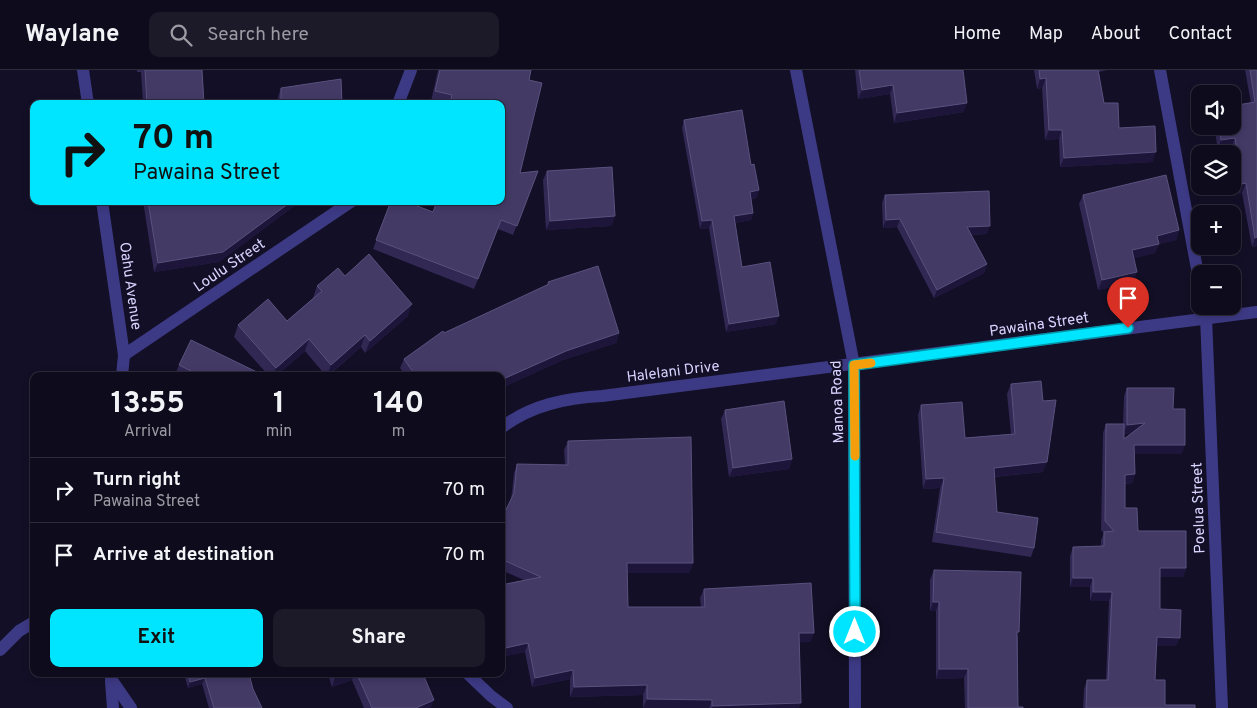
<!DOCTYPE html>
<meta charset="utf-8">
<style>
:root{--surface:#0e0b1c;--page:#1c1929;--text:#f1f3f6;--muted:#9b9ba3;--line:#2e2b3b;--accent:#00e5ff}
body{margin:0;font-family:Overpass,sans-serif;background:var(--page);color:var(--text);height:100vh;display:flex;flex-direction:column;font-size:19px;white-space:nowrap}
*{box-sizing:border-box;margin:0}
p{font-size:16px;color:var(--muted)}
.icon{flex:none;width:28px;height:28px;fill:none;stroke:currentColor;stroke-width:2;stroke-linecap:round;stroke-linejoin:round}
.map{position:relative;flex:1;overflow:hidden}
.sheet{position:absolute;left:30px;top:302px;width:475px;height:305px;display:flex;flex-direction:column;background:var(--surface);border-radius:10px;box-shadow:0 2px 8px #0003,0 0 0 1px var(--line)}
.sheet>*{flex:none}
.guide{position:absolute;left:30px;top:30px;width:475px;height:105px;border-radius:10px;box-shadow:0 2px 8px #0003,0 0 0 1px var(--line);background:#00e5ff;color:#111;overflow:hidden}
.controls{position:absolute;left:1191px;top:15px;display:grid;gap:10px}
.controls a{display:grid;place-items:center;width:50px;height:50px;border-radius:10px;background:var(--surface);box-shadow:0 2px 8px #0003,0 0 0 1px var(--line);font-size:25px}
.pin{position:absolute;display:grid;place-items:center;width:42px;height:42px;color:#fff;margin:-51px -21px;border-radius:50% 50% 50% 0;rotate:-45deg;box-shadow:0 0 5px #0007}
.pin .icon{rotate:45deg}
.me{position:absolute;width:55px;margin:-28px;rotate:0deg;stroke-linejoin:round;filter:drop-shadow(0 0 4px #0008)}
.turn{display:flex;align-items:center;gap:18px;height:105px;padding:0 20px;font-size:22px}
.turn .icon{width:65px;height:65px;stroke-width:2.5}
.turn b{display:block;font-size:35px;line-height:42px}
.eta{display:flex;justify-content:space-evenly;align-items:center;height:85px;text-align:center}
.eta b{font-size:30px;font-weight:700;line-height:35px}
.cta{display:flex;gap:10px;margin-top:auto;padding:10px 20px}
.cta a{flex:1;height:58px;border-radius:10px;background:var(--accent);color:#111;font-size:20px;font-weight:700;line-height:58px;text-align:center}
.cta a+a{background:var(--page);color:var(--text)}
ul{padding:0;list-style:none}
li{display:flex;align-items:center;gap:15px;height:65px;padding:0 20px;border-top:1px solid var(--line)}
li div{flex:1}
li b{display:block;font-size:19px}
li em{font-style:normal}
header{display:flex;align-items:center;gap:30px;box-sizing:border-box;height:70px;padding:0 25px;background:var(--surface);border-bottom:1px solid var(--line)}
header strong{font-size:24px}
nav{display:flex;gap:28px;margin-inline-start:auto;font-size:18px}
.search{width:350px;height:45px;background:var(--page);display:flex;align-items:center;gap:12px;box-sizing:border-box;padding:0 18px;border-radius:10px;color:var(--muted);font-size:19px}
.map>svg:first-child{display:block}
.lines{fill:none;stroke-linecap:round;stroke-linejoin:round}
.minor{stroke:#3d3a85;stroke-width:12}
.tertiary{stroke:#3d3a85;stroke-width:12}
.wall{fill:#312854;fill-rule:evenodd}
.shaded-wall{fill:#1d163a}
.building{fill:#433a66;stroke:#5a527e}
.route-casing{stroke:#0095a6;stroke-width:12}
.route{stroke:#00e5ff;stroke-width:9}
.slow{stroke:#f59e0b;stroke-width:9}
.labels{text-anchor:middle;stroke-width:4;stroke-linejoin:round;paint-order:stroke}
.street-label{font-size:15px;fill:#d9d4ff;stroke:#130f26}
</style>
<header>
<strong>Waylane</strong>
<div class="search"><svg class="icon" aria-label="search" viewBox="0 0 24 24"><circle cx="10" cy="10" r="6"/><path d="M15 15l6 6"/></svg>Search here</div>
<nav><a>Home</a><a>Map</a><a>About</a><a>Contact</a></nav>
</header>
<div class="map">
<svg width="1257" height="638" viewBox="0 0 1257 638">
<rect width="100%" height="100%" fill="#130f26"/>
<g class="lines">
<g class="minor">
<path d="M83 0 88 34"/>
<path d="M1160 0 1200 215"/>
<path d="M398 34 411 0"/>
<path d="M102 131 124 285 122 306"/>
<path d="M1204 236 1206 247 1222 638"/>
<path d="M124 285 352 131"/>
<path d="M501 358C531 335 566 328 602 326L1257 242"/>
<path d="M0 580 19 561 34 552"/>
<path d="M468 604 491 626 507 638"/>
<path d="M111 609 131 638"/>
<path d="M111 611 113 638"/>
</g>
<path class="tertiary" d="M796 0 854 295 855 638"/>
</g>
<g class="wall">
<path d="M137 0H202L204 34H143L141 2H137Z"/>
<path d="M438 0H531L529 10 520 103 538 101 513 165 498 159 474 219 373 179 391 131 433 142 501 34H444L431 31Z"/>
<path d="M855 0H963L964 42 894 53 890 24 858 29Z"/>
<path d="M1034 0H1107L1099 2 1104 33 1119 58 1153 92 1060 97 1059 69 1045 70 1042 18 1037 19Z"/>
<path d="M1245 0H1257V176L1252 177 1242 123 1239 124 1231 78 1218 80 1214 56H1232L1251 33Z"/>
<path d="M281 18 342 34H278V27Z"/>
<path d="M684 50 751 95 759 120 756 128 751 129 753 143 751 150 735 153 742 197 776 254 726 262 709 158 700 159 682 58Z"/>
<path d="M547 101 615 146 611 156 546 160 543 110Z"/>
<path d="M885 125 987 164 971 165 987 194 984 203 934 228 897 157 883 158 882 133Z"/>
<path d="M1083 125 1179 160 1176 170 1159 174 1155 183 1134 188V212L1098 220 1079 134Z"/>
<path d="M143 131H301L219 192 154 202Z"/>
<path d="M345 206 408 246 365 283 361 277 328 306H326L305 281 276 306H269L234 267 238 255 287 251 313 228 317 216Z"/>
<path d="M548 212 619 263 616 273 563 290 501 318V306H406L400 298 404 289 444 263 547 215Z"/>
<path d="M179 295 265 306H178L175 305Z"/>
<path d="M1011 314 1043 402 994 407 997 442 1034 478 1031 487 932 472 940 418 923 419 918 345 921 335 965 368 1011 364 1007 324Z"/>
<path d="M1127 318 1173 339 1185 375 1181 384H1135V404L1132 413 1125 414V438L1138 461 1186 498 1183 507H1160V539L1176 576H1157L1155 610 1165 635 1195 638H1083L1084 619 1087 610H1106L1109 531H1090V517H1070V486L1073 477 1101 476V470L1104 463 1101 460 1103 363 1106 354H1123L1124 326ZM1132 363 1124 369V364Z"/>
<path d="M725 340 792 389 789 399 729 407 721 349Z"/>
<path d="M568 371 693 493 689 503H627L628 537H701L700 528 704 519 814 563 810 572H799V638H643V625L570 627V609L532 617 525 582 501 587V515L524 510 501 500V450L511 430 514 403 517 394 565 395 564 380Z"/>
<path d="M934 500 1018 567V637L965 638 964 608 936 609V541H930V510Z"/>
<path d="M184 604H249L253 619 262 638H209L202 614 188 618Z"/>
<path d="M328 604H423L431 638H364L352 610 332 617Z"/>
</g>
<g class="shaded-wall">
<path d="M1046 8 1042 18 1037 19 1040 9Z"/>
<path d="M893 15 890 24 858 29 862 20Z"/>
<path d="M967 33 964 42 894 53 897 43Z"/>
<path d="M1049 60H1062L1059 69 1045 70Z"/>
<path d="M1235 68 1231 78 1218 80 1221 70Z"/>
<path d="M1156 82 1153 92 1060 97 1064 88Z"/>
<path d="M1246 113 1242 123 1239 124 1242 114Z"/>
<path d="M759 120 756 128 747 129 750 122Z"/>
<path d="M292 131H301L219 192 154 202 158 193Z"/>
<path d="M753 143 751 150 731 154 734 146Z"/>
<path d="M615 146 611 156 546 160 550 151Z"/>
<path d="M900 149 897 157 883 158 886 150Z"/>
<path d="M712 150 709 158 700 159 702 151Z"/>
<path d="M990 156 987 164 964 165 967 157Z"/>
<path d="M1179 160 1176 170 1154 175 1157 166Z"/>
<path d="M1257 167V176L1252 177 1255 168Z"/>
<path d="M1159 174 1155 183 1129 190 1132 180Z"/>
<path d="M987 194 984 203 934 228 937 220Z"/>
<path d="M1137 202 1134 212 1098 220 1102 210Z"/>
<path d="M412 234 408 246 365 283 370 271Z"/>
<path d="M779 246 776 254 726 262 729 254Z"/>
<path d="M619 263 616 273 563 290 501 318V310L566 281Z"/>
<path d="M365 265 361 277 327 306 331 295Z"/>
<path d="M309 269 305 281 276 306H273L276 298Z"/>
<path d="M1145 353 1141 362 1123 364 1127 355Z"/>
<path d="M1134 375H1185L1181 384H1131Z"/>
<path d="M792 389 789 399 729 407 733 398Z"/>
<path d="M1047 392 1043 402 990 407 994 398Z"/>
<path d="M1135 404 1132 413 1121 414 1125 405Z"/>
<path d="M944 408 940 418 923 419 926 409Z"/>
<path d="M627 493H693L689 503H623Z"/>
<path d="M1160 498H1186L1183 507H1157Z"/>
<path d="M1073 508H1093L1090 517H1070Z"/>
<path d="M1093 522H1112L1109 531H1090Z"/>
<path d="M933 532H939L936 541H930Z"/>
<path d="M799 563H814L810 572 795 573Z"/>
<path d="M1157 567 1180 568 1176 576H1154Z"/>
<path d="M528 573 525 582 501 587V579Z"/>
<path d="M939 599H968L964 608 936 609Z"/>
<path d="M573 600 570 609 532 617 535 608Z"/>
<path d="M346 604H355L352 610 332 617 335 607Z"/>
<path d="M205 608 202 614 188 618 190 612Z"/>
<path d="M647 615 643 625 570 627 574 617Z"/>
<path d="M647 629 712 630 709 638H643Z"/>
<path d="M434 630 431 638H416Z"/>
<path d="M801 633 799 638H712V636Z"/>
</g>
<g class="building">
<path d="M145 0H202L204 34H147Z"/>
<path d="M440 0H531L529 10 542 13 520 103 538 101 517 156 501 150 478 209 376 170 391 131H404L433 142 437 131H501V34H450L452 25 435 21Z"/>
<path d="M859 0H963L967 33 897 43 893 15 862 20Z"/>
<path d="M1039 0H1098L1104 33H1118L1119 58 1155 56 1156 82 1064 88 1062 60H1049L1046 8 1040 9Z"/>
<path d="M1250 0H1257V167L1255 168 1246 113 1242 114 1235 68 1221 70 1219 56H1232V36L1255 32Z"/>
<path d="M341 9 342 34H281V18Z"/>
<path d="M742 40 751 95 754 94 759 120 750 122 753 143 734 146 742 197 770 192 779 246 729 254 712 150 702 151 684 50Z"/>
<path d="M612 97 615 146 550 151 547 101Z"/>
<path d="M1166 105 1179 160 1157 166 1159 174 1132 180 1137 202 1102 210 1083 125Z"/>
<path d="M989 121 990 156 967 157 987 194 937 220 900 149 886 150 885 125Z"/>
<path d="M148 131H292L223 182 158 193Z"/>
<path d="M369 184 412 234 370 271 365 265 331 295 309 269 276 298 238 255 268 229 287 251 322 221 317 216 338 198 345 206Z"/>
<path d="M598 196 619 263 566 281 501 310V306H407L413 302 404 289 443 261 444 263 549 214 548 212Z"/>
<path d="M191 270 265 306H201L179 295Z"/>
<path d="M1041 311 1043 331 1056 330 1047 392 994 398 997 442 1038 448 1034 478 936 462 944 408 926 409 921 335 962 332 965 368 1015 364 1011 314Z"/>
<path d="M1127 318H1174L1173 339H1185V375H1134L1135 404 1125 405V438H1137L1138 461H1186V498H1160V539L1181 540 1180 568 1157 567 1155 610H1165V635H1195V638H1086L1087 610H1108L1112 522H1093V508H1073V477L1104 476V462L1114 461 1105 451 1106 354H1124V369L1145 353 1127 355Z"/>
<path d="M784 331 792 389 733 398 725 340Z"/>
<path d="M691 367 693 493H627L628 537H705L704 519 811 513 814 563H799L801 633 712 636V630L647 629V615L574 617 573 600 535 608 528 573 501 579V515L541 507 501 489V450L514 423 517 394 568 395V371Z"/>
<path d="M934 500 1021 502 1019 562H1017L1018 637H1023V638H968V599H939V532H933Z"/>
<path d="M188 604H249L253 619 262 638H214L205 608 190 612Z"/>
<path d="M334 604H346L335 607Z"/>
<path d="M357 604H423L434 630 416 638H372Z"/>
</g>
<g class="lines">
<g class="route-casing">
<path id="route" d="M855 562 854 295 1128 258"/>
</g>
<use href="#route" class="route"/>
<path class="slow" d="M855 386 854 295 871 293"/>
</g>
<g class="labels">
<g class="street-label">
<text transform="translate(229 195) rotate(-34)" y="5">Loulu Street</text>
<text transform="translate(131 216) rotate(82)" y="5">Oahu Avenue</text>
<text transform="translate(1039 254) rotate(-8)" y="5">Pawaina Street</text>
<text transform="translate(673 301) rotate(-7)" y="5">Halelani Drive</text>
<text transform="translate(837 332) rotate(-92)" y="5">Manoa Road</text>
<text transform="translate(1198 438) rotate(-92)" y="5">Poelua Street</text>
</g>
</g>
</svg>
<div class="controls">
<a><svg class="icon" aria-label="sound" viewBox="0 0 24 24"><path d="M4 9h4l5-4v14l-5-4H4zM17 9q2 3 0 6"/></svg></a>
<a><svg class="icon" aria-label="layers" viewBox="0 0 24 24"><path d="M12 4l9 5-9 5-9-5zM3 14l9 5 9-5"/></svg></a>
<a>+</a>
<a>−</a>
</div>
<div class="pin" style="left:1128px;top:258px;background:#d93025"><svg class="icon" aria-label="arrive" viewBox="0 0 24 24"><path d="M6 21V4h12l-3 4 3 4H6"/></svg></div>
<svg class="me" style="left:855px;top:562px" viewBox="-20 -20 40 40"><circle r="17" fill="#00e5ff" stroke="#fff" stroke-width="3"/><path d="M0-11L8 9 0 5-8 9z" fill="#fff"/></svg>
<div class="guide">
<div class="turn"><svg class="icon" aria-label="right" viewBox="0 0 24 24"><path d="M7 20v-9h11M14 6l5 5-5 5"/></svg><div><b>70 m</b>Pawaina Street</div></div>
</div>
<section class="sheet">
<div class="eta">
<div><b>13:55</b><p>Arrival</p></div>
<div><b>1</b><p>min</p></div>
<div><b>140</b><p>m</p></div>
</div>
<ul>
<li><svg class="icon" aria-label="right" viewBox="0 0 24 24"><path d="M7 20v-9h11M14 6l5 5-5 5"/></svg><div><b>Turn right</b><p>Pawaina Street</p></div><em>70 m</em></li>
<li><svg class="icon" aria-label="arrive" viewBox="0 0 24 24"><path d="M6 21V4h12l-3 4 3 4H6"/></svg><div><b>Arrive at destination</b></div><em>70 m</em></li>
</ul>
<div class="cta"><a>Exit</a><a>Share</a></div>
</section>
</div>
